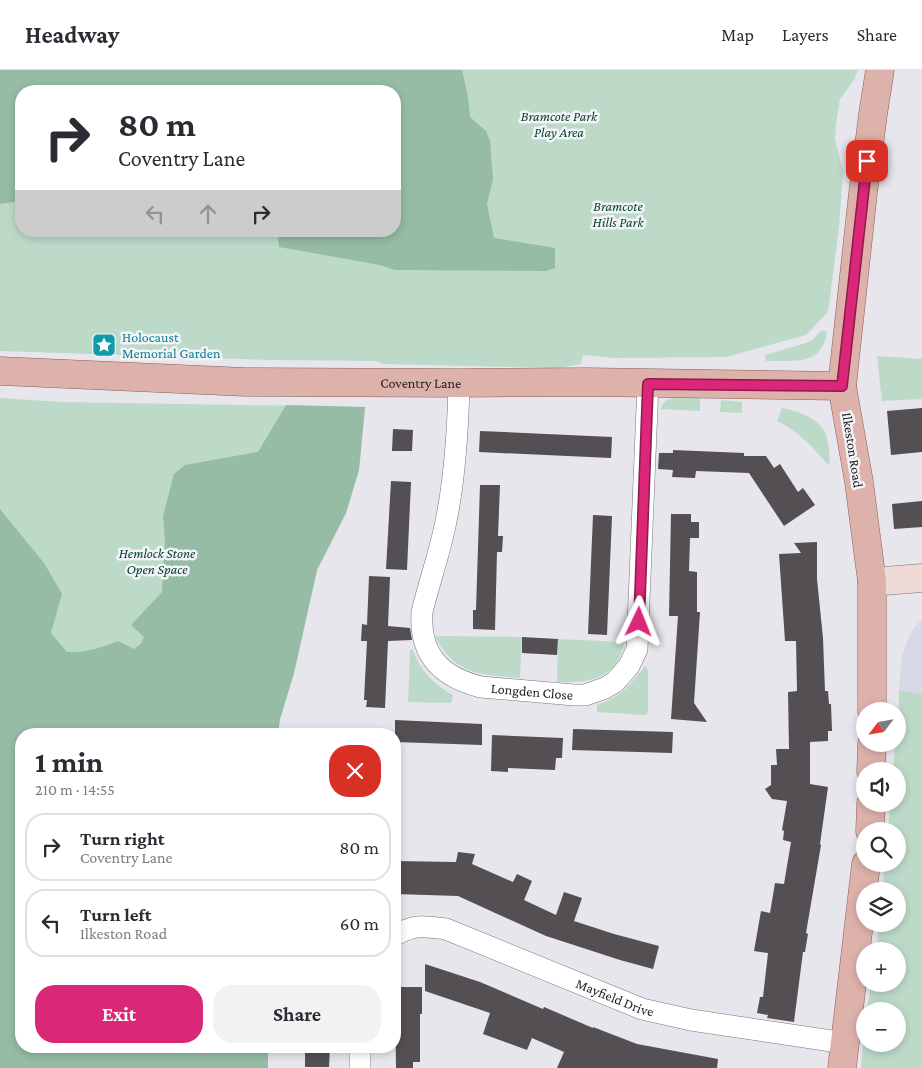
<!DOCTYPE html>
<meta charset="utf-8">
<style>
:root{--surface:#fff;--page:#f2f2f3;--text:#2b2b33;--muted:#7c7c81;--line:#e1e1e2;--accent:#db2777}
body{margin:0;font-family:"Crimson Pro",serif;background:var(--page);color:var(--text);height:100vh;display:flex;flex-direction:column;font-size:19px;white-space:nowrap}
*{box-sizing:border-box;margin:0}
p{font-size:16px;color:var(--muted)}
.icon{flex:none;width:28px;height:28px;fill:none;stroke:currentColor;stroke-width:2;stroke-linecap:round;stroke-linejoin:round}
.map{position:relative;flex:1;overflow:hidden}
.sheet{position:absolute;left:15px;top:658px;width:386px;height:325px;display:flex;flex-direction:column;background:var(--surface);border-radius:20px;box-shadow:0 2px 8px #0003}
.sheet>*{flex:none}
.banner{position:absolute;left:15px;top:15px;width:386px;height:152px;border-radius:20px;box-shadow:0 2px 8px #0003;background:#fff;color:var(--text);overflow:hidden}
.needle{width:32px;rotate:239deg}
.tools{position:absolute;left:856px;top:632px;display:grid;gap:10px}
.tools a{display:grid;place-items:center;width:50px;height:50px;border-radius:50%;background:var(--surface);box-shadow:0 2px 8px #0003;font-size:25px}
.pin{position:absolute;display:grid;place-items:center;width:42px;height:42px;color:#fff;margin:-21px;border-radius:10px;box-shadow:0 2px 8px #0006}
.me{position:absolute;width:55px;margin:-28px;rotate:2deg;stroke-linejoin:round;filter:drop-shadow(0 0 4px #0008)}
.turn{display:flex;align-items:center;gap:18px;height:105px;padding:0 20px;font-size:22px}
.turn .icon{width:65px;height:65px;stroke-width:2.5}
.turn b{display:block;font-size:35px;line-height:42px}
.lanes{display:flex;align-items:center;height:48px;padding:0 20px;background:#0003;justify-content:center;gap:25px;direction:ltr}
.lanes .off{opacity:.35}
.round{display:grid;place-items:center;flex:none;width:52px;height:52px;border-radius:20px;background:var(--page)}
.summary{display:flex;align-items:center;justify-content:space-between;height:85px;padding:0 20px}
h1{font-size:30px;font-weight:700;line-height:38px}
.button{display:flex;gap:10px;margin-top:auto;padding:10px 20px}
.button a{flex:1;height:58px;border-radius:20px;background:var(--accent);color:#fff;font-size:20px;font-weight:700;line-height:58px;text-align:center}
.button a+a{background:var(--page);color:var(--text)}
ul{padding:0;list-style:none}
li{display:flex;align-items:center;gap:15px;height:68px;margin:0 10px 8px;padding:0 10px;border:2px solid var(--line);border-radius:20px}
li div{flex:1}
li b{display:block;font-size:19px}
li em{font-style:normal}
header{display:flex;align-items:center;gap:30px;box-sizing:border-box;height:70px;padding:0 25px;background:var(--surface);border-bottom:1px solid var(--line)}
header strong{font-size:24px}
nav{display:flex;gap:28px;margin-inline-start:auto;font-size:18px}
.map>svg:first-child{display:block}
.built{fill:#d8d9e6}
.green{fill:#bddac9;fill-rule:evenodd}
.forest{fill:#96bca6}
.building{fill:#544f53}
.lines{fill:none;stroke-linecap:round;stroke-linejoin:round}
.minor-casing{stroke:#76767b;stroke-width:22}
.secondary-casing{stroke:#76767b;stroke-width:29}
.primary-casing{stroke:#8c5d56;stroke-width:29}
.minor{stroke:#fff;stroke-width:21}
.secondary{stroke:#eed9d5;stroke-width:28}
.primary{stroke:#ddb2ab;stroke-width:28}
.route-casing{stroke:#8e194d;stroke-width:12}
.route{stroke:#db2777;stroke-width:9}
.labels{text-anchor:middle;stroke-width:5;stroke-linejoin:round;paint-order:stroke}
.park-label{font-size:14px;font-style:italic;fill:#00472a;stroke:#f3f3f9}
.culture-label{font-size:14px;fill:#0d838f;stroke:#f3f3f9;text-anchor:start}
.street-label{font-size:14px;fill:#1d1d1f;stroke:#f3f3f9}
</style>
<header>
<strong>Headway</strong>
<nav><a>Map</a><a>Layers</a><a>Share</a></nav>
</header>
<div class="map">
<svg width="922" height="998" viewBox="0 0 922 998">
<rect width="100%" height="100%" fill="#e6e6ec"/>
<path class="built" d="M922 549V624L899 620 902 586 908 569 914 558Z"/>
<g class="green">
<path d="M0 0H858L854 10 840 29 836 54 835 69 843 101 839 158 828 242 806 265 726 287 615 288 583 285 581 294 558 298 383 294 377 291 270 290 0 281ZM21 21H395V161H21Z"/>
<path d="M822 260 827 262C822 297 793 290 766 291L765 285 806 273 812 270Z"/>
<path d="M877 286 922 289V329L882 331Z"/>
<path d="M679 326 700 328V341L660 339 665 331Z"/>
<path d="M0 328 62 332 365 337 359 400 346 443 317 500 294 603 280 649 278 664H21V976H268V998H0Z"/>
<path d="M721 330 742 332V343L720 342Z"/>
<path d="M782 338C798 341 823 349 827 368 829 375 829 384 830 392L828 395C813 377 798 361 777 351Z"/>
<path d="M435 566 522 567 520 608C479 604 456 606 435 566Z"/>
<path d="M558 569 624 572C619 609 588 613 557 612Z"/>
<path d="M412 579C421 601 433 614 453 625L451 633 408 632 410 580Z"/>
<path d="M645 596 648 600V642L645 645 597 642V635C622 626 629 616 645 596Z"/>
<path d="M899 620 922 624V998H861L865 952V974H898V941H867L871 914H898V881H876L879 854H898V821H882L885 794H898V761H888L890 734H898V701H893L895 674H898Z"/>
</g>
<g class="forest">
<path d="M0 0H462L468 27 470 47 486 61 490 71 493 109 487 134 494 168 555 178V198L546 201 395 200 380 195 279 177 277 161H395V21H21V131L0 134Z"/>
<path d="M286 335 365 337 359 400 346 443 317 500 294 603 280 649 278 664H21V976H268V998H0V439L44 493 62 524 51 563 67 582C85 583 101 578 118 571L134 579 141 574 144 567 131 555 162 522 165 471 163 446 174 404 185 395 258 382Z"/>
</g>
<g class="building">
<path d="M922 338V382L891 385 887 341Z"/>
<path d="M393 359 413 360 412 381H392Z"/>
<path d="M480 361 612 367 611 388 479 382Z"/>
<path d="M673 380 744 383V386H766L774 398 780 394 798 422 803 418 815 435 784 456 749 403 696 401 695 408 672 407 673 400 658 399 659 383H673Z"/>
<path d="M391 411 411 412 407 500 386 499Z"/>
<path d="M480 415H500L498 466H503L502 482H497L495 560 473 559V540H476Z"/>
<path d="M922 431V457L894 459 892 434Z"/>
<path d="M671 444H691V452H699V468H690L689 501 697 502V542H700L694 633 707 652 671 649 678 546H669Z"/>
<path d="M593 445 612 446 607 565 588 564Z"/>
<path d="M817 472V509L823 568 825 621H828L829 634H831L832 661H828V671L810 672V714L828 717 820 774 821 775 806 863 808 864 805 882H803L794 952 767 948 768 945 757 943 760 927H763L768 883 754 881 761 841 770 843 775 813 784 814 791 772 783 770 784 761 782 760 787 731 772 729 765 719 771 715V695H777L776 679H789L788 622 797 621 796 571H785L779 484 801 483 794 473Z"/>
<path d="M369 506 390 507 388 556 410 558 412 570 388 571 385 638 366 637 367 630H364L367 571H361L362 554 367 555Z"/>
<path d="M522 567 558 569 557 585 522 583Z"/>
<path d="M395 650 482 654V675L395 672Z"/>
<path d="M573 659 673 662 672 683 572 680Z"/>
<path d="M492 665 563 668 562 688H556L555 700 508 698V702L491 701Z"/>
<path d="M458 782 475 784 472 794 513 812 517 804 532 811 524 830 556 845 564 822 582 828 574 851 614 864 659 876 653 899 620 890 546 866 458 826 395 824V791L456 792Z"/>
<path d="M425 894 480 912 543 939 544 937 593 958V957L637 974 718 989 717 998H557L564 982 532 968 527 980 483 964 490 943 425 921Z"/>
<path d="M395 917H422V944H420V992H413V998H396Z"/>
<path d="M305 976H330L329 997H305Z"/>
</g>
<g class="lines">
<g class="minor-casing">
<g id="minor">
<path id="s1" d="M459 313C458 360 455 410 445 456 439 485 429 513 422 542 419 585 441 607 481 617L574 625H585L605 618 615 612 629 596 637 579 648 314"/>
<path id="s2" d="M395 865C416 854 423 856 446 859L642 939 691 950 845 973"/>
<path d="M360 998V976"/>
</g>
</g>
<g class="secondary-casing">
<path id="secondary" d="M872 512 922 508"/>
</g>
<g class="primary-casing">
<g id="primary">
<path id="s3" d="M0 301 246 312 459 313 587 312 842 316"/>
<path d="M872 641V512L859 412 842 316 863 123 873 44 880 0"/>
<path d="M871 701 872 674"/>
<path d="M870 761 871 734"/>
<path d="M842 998 866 794"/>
</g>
</g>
<use href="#minor" class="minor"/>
<use href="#secondary" class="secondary"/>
<use href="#primary" class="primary"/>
</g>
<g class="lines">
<g class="route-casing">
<path id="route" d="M639 552 648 314 842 316 867 91"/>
</g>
<use href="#route" class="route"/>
</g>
<defs>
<g id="sight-square" transform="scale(1.25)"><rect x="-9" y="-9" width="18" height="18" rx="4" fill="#0f9aa8" stroke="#f3f3f9"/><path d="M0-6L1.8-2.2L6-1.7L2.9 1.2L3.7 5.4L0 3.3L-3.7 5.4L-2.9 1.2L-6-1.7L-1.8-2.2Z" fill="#fff"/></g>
</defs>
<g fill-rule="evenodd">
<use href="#sight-square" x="104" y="275"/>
</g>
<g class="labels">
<g class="park-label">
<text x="559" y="51">Bramcote Park<tspan x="559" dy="16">Play Area</tspan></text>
<text x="618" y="141">Bramcote<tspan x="618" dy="16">Hills Park</tspan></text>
<text x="157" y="488">Hemlock Stone<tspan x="157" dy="16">Open Space</tspan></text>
</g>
<g class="culture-label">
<text x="122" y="272">Holocaust<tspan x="122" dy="16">Memorial Garden</tspan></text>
</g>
<g class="street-label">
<text dy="5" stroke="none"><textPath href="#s3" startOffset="421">Coventry Lane</textPath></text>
<text transform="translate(853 380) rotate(81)" y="5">Ilkeston Road</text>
<text dy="5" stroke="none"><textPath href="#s1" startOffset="390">Longden Close</textPath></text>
<text dy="5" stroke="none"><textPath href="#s2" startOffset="235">Mayfield Drive</textPath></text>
</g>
</g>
</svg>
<div class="tools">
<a><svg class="needle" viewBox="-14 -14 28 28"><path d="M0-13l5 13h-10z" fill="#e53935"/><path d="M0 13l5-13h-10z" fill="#7c7c81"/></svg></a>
<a><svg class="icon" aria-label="sound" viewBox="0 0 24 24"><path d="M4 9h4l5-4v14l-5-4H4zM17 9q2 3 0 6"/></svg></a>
<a><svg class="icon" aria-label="search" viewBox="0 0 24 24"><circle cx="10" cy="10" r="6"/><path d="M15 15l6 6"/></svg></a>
<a><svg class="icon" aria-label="layers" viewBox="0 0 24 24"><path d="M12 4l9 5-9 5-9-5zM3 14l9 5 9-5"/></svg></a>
<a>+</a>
<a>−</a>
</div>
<div class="pin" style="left:867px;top:91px;background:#d93025"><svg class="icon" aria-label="arrive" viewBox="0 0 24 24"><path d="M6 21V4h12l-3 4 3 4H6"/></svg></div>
<svg class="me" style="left:639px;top:552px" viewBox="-20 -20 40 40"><path d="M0-17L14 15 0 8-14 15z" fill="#db2777" stroke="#fff" stroke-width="4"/></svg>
<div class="banner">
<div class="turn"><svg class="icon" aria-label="right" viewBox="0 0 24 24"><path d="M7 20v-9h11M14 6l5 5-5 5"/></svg><div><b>80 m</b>Coventry Lane</div></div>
<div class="lanes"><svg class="icon off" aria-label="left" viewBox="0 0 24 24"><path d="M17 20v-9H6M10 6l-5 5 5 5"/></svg><svg class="icon off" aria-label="ahead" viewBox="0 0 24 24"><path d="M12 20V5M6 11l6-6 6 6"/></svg><svg class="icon" aria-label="right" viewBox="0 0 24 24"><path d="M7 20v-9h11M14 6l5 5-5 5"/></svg></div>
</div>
<section class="sheet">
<div class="summary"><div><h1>1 min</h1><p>210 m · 14:55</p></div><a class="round" style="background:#d93025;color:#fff"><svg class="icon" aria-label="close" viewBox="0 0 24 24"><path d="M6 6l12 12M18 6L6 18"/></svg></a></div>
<ul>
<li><svg class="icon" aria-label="right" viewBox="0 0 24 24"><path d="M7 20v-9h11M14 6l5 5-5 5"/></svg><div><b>Turn right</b><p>Coventry Lane</p></div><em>80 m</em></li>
<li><svg class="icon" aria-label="left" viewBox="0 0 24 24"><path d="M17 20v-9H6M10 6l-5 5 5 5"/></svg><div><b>Turn left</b><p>Ilkeston Road</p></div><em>60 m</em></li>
</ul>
<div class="button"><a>Exit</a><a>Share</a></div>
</section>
</div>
